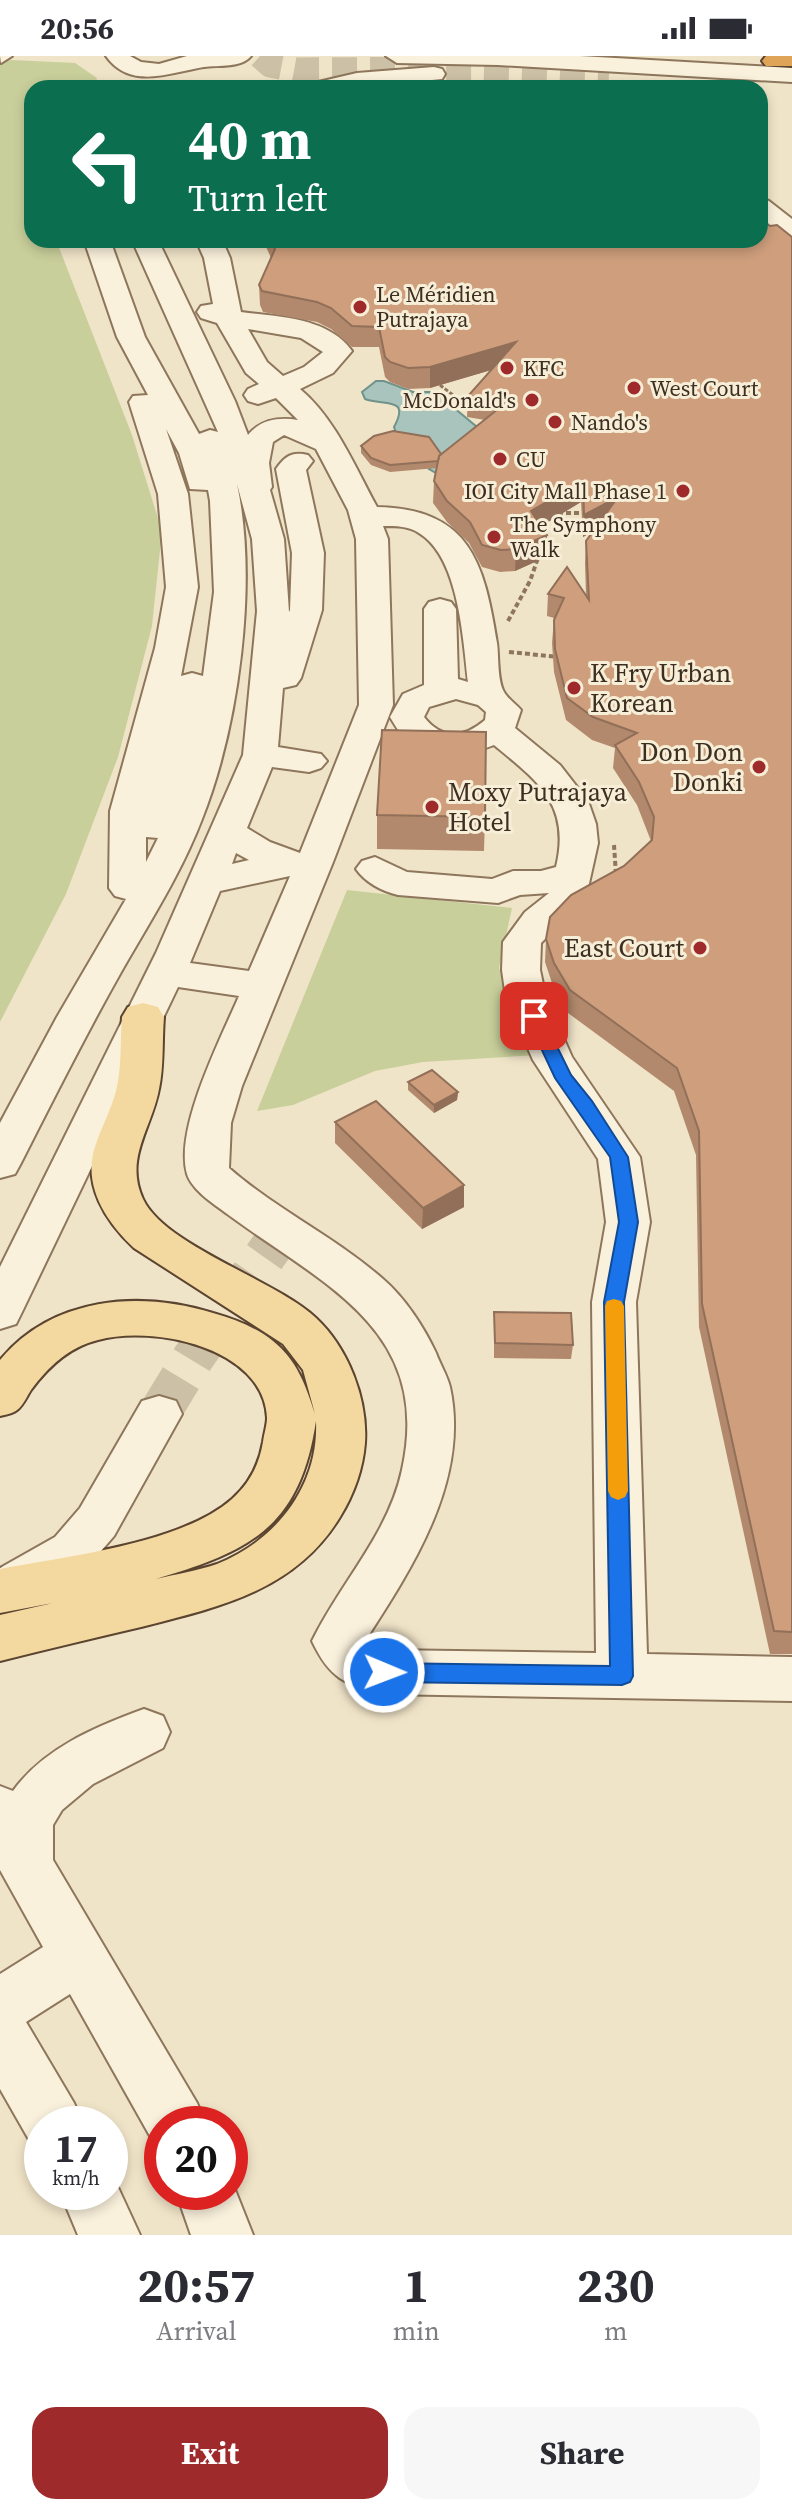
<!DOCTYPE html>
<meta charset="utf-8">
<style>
:root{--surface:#fff;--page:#f7f7f7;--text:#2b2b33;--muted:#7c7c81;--accent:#9e2a2b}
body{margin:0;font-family:"Source Serif 4",serif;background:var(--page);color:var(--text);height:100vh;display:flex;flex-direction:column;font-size:30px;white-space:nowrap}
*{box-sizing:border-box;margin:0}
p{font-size:26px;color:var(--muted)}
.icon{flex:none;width:44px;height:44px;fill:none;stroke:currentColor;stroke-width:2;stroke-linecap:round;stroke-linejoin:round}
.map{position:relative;height:2179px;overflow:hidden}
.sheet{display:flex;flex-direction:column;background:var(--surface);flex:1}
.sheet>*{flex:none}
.top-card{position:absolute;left:24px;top:24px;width:744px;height:168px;border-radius:24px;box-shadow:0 4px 12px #0003;background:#0b6e4f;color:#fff;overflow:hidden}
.speed{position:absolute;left:24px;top:2050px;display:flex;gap:16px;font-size:40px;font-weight:700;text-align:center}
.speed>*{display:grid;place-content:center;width:104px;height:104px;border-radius:50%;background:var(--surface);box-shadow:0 4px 12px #0003;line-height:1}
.speed small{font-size:20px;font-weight:400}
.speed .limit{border:12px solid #d22;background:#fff;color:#111}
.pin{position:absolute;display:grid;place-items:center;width:68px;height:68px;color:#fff;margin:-34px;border-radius:16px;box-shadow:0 4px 12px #0006}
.me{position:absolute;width:88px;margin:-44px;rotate:91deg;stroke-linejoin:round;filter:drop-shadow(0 0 6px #0008)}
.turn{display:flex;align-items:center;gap:28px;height:168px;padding:0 32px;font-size:36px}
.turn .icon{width:104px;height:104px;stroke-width:2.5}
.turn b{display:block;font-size:56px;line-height:68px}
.eta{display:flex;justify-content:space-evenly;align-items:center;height:136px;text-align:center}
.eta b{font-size:48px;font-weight:700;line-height:56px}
.action{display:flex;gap:16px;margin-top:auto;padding:16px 32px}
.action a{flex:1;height:92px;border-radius:24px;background:var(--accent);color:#fff;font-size:32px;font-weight:700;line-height:92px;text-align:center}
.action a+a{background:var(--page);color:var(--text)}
.status{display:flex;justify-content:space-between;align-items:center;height:56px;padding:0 40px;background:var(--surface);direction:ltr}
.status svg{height:22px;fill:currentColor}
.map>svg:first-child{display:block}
.green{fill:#c9cf9b}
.water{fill:#a9c4bc;stroke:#6f938a;stroke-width:2}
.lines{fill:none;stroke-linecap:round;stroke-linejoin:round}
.minor-tunnel-far1{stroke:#ccc0a6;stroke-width:25;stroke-dasharray:25 13;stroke-linecap:butt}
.minor-tunnel{stroke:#ccc0a6;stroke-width:42;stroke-dasharray:42 21;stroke-linecap:butt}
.minor-casing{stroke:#8d765c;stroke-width:4}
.major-casing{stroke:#5b4430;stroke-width:4}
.highway-casing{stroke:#5b4430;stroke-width:4}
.path-far1{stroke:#8d765c;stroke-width:3;stroke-dasharray:4 2;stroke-linecap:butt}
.path{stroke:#8d765c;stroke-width:4;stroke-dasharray:5 3;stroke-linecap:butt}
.minor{fill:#faf1dc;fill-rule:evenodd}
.major{fill:#f3d9a0;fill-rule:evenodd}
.highway{fill:#e0a458;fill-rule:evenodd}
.wall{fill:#b2896c}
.shaded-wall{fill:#916f58}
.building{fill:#cf9f7d;stroke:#916f58;stroke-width:2}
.route{fill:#1a73e8;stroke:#114b97;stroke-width:2}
.slow{fill:#f59e0b}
.poi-dot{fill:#9e2a2b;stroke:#f7eed8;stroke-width:3}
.labels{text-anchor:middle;stroke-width:6;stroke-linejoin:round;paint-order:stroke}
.far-poi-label{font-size:22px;fill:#3d2e20;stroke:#f7eed8;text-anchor:start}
.poi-label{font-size:26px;fill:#3d2e20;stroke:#f7eed8;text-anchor:start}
</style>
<div class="status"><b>20:56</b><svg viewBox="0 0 49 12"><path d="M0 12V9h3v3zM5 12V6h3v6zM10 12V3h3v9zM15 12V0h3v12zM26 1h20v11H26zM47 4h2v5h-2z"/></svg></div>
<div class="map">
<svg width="792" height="2179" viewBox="0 0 792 2179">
<rect width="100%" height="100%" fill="#f0e4c8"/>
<g class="green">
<path d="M12 4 75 7 97 22 94 32H32V184H59L58 189 132 379 162 475 152 570 118 701 66 838 0 966V5Z"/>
<path d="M347 834 512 852 499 912 539 999 423 1006 375 1015 293 1049 257 1055Z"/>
</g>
<path class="water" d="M376 325H384L413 336H435L483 376 448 424 429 413 435 407 396 377 394 371C411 340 383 350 365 343L362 336Z"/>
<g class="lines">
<path class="minor-tunnel-far1" d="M260 0 270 9 296 14 478 13 609 18"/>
<path class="minor-tunnel" d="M159 1358 193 1302 296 1156"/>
<g class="minor-casing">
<g id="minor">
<path d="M0 0H12L1 7Z"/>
<path d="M106 0H130L141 6 159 8 187 0H251C242 12 218 9 204 11 171 16 131 35 106 0Z"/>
<path d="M386 0H580L792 12V26L498 9 397 7Z"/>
<path d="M434 11 442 13 445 18 442 23 352 32H311L314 27 357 17Z"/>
<path d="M760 142 769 145 792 163V184L783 181 760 163Z"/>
<path d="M84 184H110L145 281 199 378 210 374 218 376 132 184H158L235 345 248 379C261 363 279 361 298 364L276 342 258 348 248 345 244 339 248 333 259 328 246 317 217 267 201 262 197 256 201 250 213 248 204 202 196 184H222L230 202 241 256C278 261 328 261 352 295L333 317 300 333C335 362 355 411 377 451 470 453 484 506 497 587 499 600 497 624 504 636 508 643 516 648 521 654L515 672 560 709 588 745 596 768 598 787 586 841 541 887 540 914 546 942 572 1001 640 1101 650 1166 636 1246 647 1598 792 1601V1645L384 1638C344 1628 330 1623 312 1585 340 1527 388 1479 402 1414 433 1274 324 1229 230 1160 217 1150 192 1135 187 1118 174 1073 221 982 239 940L178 931 22 1256 16 1268 0 1273V1211L156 897 243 699 257 555 252 483 237 428C258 526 239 670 202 763 181 818 149 867 120 918 85 980 53 1044 21 1107L15 1118 0 1122V1067L57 961 126 843 115 840 109 832 110 755 155 592 166 531 158 438 129 346 133 340 148 339 117 281ZM248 273 301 282 323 296 304 311 283 320 267 306ZM166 373 179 397 190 433 208 434 210 445 214 536 203 620 192 617 181 620 198 531 188 438ZM284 379 316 393 348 454 356 483 359 649 300 797 270 786 247 772 272 711 309 716 321 712 327 705 321 698 278 691 283 632 296 629 301 622 322 554 324 497 306 414 313 405 308 399C292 395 285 400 276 413L292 497 290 554 289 556 284 483 270 434 272 431 269 407 273 386ZM383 470C396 470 409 470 419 477 459 501 463 583 468 626L458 623 456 553 451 546 440 543 429 546 424 553V629L403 638 390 661C395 669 401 680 409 687 431 707 469 699 494 689 539 726 571 749 556 811L541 815H513L492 823 407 816 375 801 362 805 356 813C366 827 382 835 398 839L498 847 520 839 549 837 525 856 503 886 502 914 506 942 533 1004 598 1103 606 1166 592 1246 596 1597 384 1594 365 1585C413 1511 470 1423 450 1331 447 1319 440 1308 436 1297 424 1271 405 1242 383 1223 335 1181 277 1154 229 1112L231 1067 242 1030 333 806 393 649 388 483ZM456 643 478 649 486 656 485 664C463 683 441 683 424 661L429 651ZM146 781 158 782 146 806ZM236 797 249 804 232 808ZM290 820 249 915 190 907 220 835Z"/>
<path d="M159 1340 176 1345 182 1358 114 1480 89 1509 27 1547 9 1553 0 1550V1512L55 1481 80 1452 142 1345Z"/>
<path d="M144 1653 163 1660 170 1676 163 1692 93 1728 62 1754 53 1769V1804L197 2047 206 2068H162V2092L155 2089 70 1938 26 1966 74 2047 83 2068H42V2093L32 2089 0 2033V1918L43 1891 0 1814V1730L13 1735C44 1692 95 1671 144 1653Z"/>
<path d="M110 2114 140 2179H78L60 2136H110Z"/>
<path d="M230 2121 253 2179H191L176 2136H230Z"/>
</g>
</g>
<g class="major-casing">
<path id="major" d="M143 947 158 951 164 961C162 985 164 1010 159 1033 152 1072 124 1102 143 1143 165 1190 276 1224 316 1262 348 1292 368 1343 365 1387 363 1413 354 1438 340 1461 295 1535 219 1551 141 1571 94 1582 47 1593 0 1605V1559L53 1547 0 1557V1513C66 1500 181 1488 232 1443 250 1427 259 1409 263 1386 264 1378 267 1369 267 1362 264 1291 153 1269 98 1284 69 1291 48 1311 31 1334 27 1340 23 1350 17 1354 14 1357 5 1359 0 1360V1304C52 1241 139 1234 213 1257 234 1263 256 1271 273 1285 297 1304 306 1330 315 1358L303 1314 283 1288 134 1192C106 1166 81 1128 96 1088 102 1070 111 1054 116 1035 122 1011 120 986 122 961L128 951ZM316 1365C319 1429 277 1484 217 1508 197 1515 176 1518 156 1523 252 1495 300 1470 316 1365Z"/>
</g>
<g class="highway-casing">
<path id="highway" d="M766 0H792V10H766L762 5Z"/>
</g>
<path class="path-far1" d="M440 329 471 353"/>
<g class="path">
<path d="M558 457H581"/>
<path d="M508 565 530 525 538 502"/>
<path d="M509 596 559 601"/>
<path d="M614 789 616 819"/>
</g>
<use href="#minor" class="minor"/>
<use href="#major" class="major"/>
<use href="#highway" class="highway"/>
</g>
<g class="wall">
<path d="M770 170 792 181V1598H770L699 1271 696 1099 674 1035 568 957 553 930 545 906 546 883 651 785 637 749 613 712 615 692 592 684 566 664 554 616 552 587 554 562 547 560 548 538 586 540 585 507 586 485 593 475 583 481 581 446 541 470 547 479 546 501 515 515 500 516 482 511 469 487 447 466 433 447 434 425 437 412 390 416 371 409 361 397V390L441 398 485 364 467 361 468 340 491 314 430 332 408 333 390 326 385 321 379 291H352L331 273 317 266 263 256 260 249 259 229 271 202 263 184H760Z"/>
<path d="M377 759 485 761 484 795 377 793Z"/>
<path d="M408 1026 458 1036 457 1044 434 1057 408 1034Z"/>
<path d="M335 1066 464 1129V1151L422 1173 335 1087Z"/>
<path d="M494 1256 573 1289 571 1303 494 1302Z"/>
</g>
<g class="shaded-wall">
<path d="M516 286 515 307 430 332V311Z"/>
<path d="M583 425 581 446 530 477 531 455Z"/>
<path d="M618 441 616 462 583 481 584 459Z"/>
<path d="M547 479 546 501 515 515 516 493Z"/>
<path d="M458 1036 457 1044 434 1057V1049Z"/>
<path d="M464 1129V1151L422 1173 423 1152Z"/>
</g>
<g class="building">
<path d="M515 25 556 32H507Z"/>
<path d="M760 162 770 170 777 169 792 181V1576L774 1575 702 1248 699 1075 677 1012 570 934 554 907 546 883 550 861 571 839 624 810 652 784 654 761 639 726 615 689 637 677 593 661 567 642 555 593 554 564 564 542 548 538 567 511 589 544 586 485 618 441 584 459 583 425 531 455 547 479 516 493 501 494 482 489 470 466 447 445 434 425 439 400 507 346 468 340 516 286 430 311 408 312 390 306 385 301 379 271 352 270 331 252 317 246 262 235 259 229 275 193 271 184H760Z"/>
<path d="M393 375 429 381 441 398 439 400 438 405 390 409 371 402 361 390 374 380Z"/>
<path d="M382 674 486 676 485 761 377 759Z"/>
<path d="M432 1014 458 1036 434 1049 408 1026Z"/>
<path d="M376 1045 464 1129 423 1152 335 1066Z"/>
<path d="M494 1256 571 1257 573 1289 495 1287Z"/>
</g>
<path class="route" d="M534 954 540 956 571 1019 592 1045 628 1101 638 1166 624 1246 633 1620 630 1626 622 1629 384 1626 376 1623 373 1616 376 1610 384 1607 610 1610 604 1246 619 1166 610 1101 555 1022 526 960Z"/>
<path class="slow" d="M614 1243 621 1245 624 1250 628 1435 625 1441 618 1444 611 1441 608 1435 605 1250 607 1245Z"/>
<g class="poi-dot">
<circle cx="360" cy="251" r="8"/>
<circle cx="507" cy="312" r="8"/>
<circle cx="634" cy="332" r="8"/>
<circle cx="532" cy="344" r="8"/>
<circle cx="555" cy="366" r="8"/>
<circle cx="500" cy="403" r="8"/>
<circle cx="683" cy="435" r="8"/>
<circle cx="494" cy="481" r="8"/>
<circle cx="574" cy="632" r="8"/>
<circle cx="759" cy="711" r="8"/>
<circle cx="432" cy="751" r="8"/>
<circle cx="700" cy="892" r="8"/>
</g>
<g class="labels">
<g class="far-poi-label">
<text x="376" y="246">Le Méridien<tspan x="376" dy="25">Putrajaya</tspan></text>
<text x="523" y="320">KFC</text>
<text x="650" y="340">West Court</text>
<text x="516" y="352" text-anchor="end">McDonald's</text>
<text x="571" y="374">Nando's</text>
<text x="516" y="411">CU</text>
<text x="667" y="443" text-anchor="end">IOI City Mall Phase 1</text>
<text x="510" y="476">The Symphony<tspan x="510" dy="25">Walk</tspan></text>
</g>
<g class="poi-label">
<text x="590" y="626">K Fry Urban<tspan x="590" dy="30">Korean</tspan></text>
<text x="743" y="705" text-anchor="end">Don Don<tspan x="743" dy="30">Donki</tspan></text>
<text x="448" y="745">Moxy Putrajaya<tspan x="448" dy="30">Hotel</tspan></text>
<text x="684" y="901" text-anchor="end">East Court</text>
</g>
</g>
</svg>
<div class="speed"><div>17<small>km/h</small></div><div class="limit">20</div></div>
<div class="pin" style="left:534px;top:960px;background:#d93025"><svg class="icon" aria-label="arrive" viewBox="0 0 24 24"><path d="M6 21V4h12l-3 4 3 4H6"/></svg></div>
<svg class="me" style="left:384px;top:1616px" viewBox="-20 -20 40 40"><circle r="17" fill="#1a73e8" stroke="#fff" stroke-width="3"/><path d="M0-11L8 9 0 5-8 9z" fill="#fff"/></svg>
<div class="top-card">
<div class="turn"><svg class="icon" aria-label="left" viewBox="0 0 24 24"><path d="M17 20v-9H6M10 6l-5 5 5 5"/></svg><div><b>40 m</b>Turn left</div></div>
</div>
</div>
<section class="sheet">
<div class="eta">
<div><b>20:57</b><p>Arrival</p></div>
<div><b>1</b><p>min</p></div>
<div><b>230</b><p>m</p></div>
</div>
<div class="action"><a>Exit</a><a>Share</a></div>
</section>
